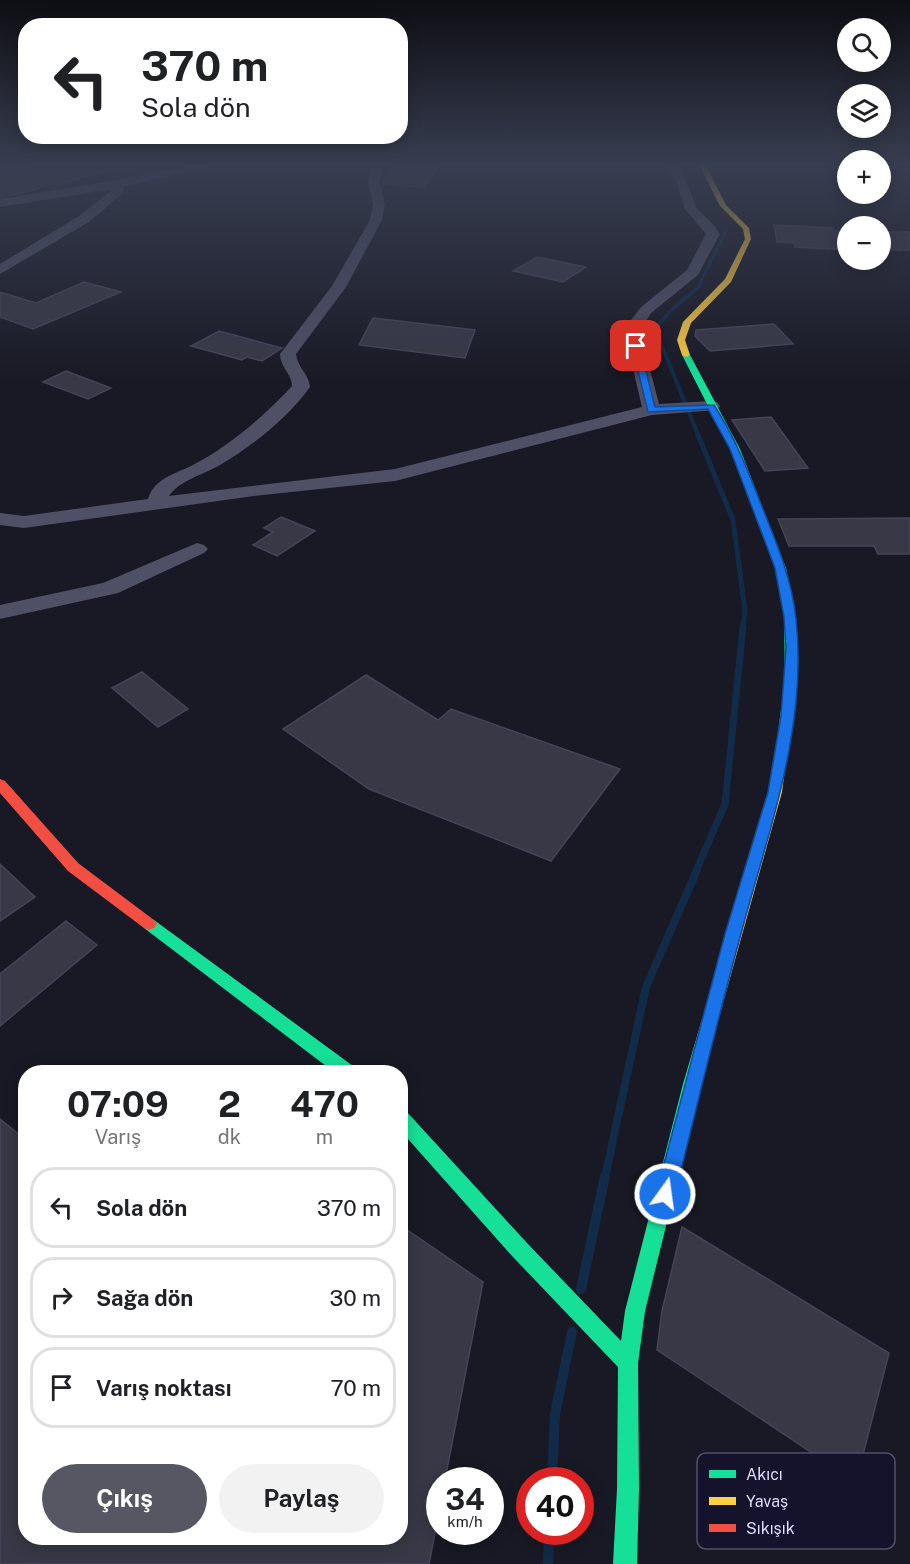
<!DOCTYPE html>
<html lang="tr">
<meta charset="utf-8">
<style>
:root{--surface:#fff;--page:#f2f2f2;--text:#202124;--muted:#757577;--line:#e0e0e0;--accent:#575763}
body{margin:0;font-family:"Public Sans",sans-serif;background:var(--page);color:var(--text);height:100vh;display:flex;flex-direction:column;font-size:22px;white-space:nowrap}
*{box-sizing:border-box;margin:0}
p{font-size:20px;color:var(--muted)}
.icon{flex:none;width:33px;height:33px;fill:none;stroke:currentColor;stroke-width:2;stroke-linecap:round;stroke-linejoin:round}
.map{position:relative;flex:1;overflow:hidden}
.side{position:absolute;left:18px;top:1065px;width:390px;height:480px;display:flex;flex-direction:column;background:var(--surface);border-radius:24px;box-shadow:0 3px 15px #0003}
.side>*{flex:none}
.guide{position:absolute;left:18px;top:18px;width:390px;height:126px;border-radius:24px;box-shadow:0 3px 15px #0003;background:#fff;color:var(--text);overflow:hidden}
.tools{position:absolute;left:837px;top:18px;display:grid;gap:12px}
.tools a{display:grid;place-items:center;width:54px;height:54px;border-radius:50%;background:var(--surface);box-shadow:0 3px 15px #0003;font-size:30px}
.speed{position:absolute;left:426px;top:1467px;display:flex;gap:12px;font-size:30px;font-weight:700;text-align:center}
.speed>*{display:grid;place-content:center;width:78px;height:78px;border-radius:50%;background:var(--surface);box-shadow:0 3px 15px #0003;line-height:1}
.speed small{font-size:15px;font-weight:400}
.speed .limit{border:9px solid #d22;background:#fff;color:#111}
.pin{position:absolute;display:grid;place-items:center;width:51px;height:51px;color:#fff;margin:-26px;border-radius:12px;box-shadow:0 3px 9px #0006}
.me{position:absolute;width:66px;margin:-33px;rotate:14deg;stroke-linejoin:round;filter:drop-shadow(0 0 4px #0008)}
.turn{display:flex;align-items:center;gap:21px;height:126px;padding:0 24px;font-size:27px}
.turn .icon{width:78px;height:78px;stroke-width:2.5}
.turn b{display:block;font-size:42px;line-height:51px}
.eta{display:flex;justify-content:space-evenly;align-items:center;height:102px;text-align:center}
.eta b{font-size:36px;font-weight:700;line-height:42px}
.primary-button{display:flex;gap:12px;margin-top:auto;padding:12px 24px}
.primary-button a{flex:1;height:69px;border-radius:36px;background:var(--accent);color:#fff;font-size:24px;font-weight:700;line-height:69px;text-align:center}
.primary-button a+a{background:var(--page);color:var(--text)}
ul{padding:0;list-style:none}
li{display:flex;align-items:center;gap:18px;height:81px;margin:0 12px 9px;padding:0 12px;border:3px solid var(--line);border-radius:24px}
li div{flex:1}
li b{display:block;font-size:22px}
li em{font-style:normal}
.map>svg:first-child{display:block}
.lines{fill:none;stroke-linecap:round;stroke-linejoin:round}
.stream-far5{stroke:#122b48;stroke-width:3}
.stream-far4{stroke:#122b48;stroke-width:4}
.stream-far3{stroke:#122b48;stroke-width:5}
.stream-far2{stroke:#122b48;stroke-width:7}
.stream-far1{stroke:#122b48;stroke-width:8}
.stream{stroke:#122b48;stroke-width:10}
.building{fill:#383846;stroke:#454458;stroke-width:1.5}
.street{fill:#4f5065;fill-rule:evenodd}
.fast{fill:#16e098;fill-rule:evenodd}
.slow{fill:#ffcf43;fill-rule:evenodd}
.jam{fill:#f24e42;fill-rule:evenodd}
.route{fill:#1a73e8;stroke:#114b97;stroke-width:1.5}
.key{fill:#15132b;stroke:#52506a;stroke-width:1.5}
.key-label{font-size:16px;fill:#dfdffd}
</style>
<div class="map">
<svg width="910" height="1564" viewBox="0 0 910 1564">
<rect width="100%" height="100%" fill="#191925"/>
<g class="lines">
<path class="stream-far5" d="M699 285 727 229"/>
<path class="stream-far4" d="M699 437 655 329 672 309 698 288 700 284"/>
<path class="stream-far3" d="M698 435 733 520 745 611 743 629"/>
<path class="stream-far2" d="M696 871 725 804 743 627"/>
<path class="stream-far1" d="M605 1177 646 987 697 870"/>
<g class="stream">
<path d="M581 1289 605 1176"/>
<path d="M552 1480 555 1414 572 1332"/>
<path d="M548 1564 549 1532"/>
</g>
</g>
<g class="building">
<path d="M0 164H111V169L56 185 52 184 23 193 0 197Z"/>
<path d="M394 165 438 168 424 187 383 184V178Z"/>
<path d="M774 225 833 228V231H848V250L795 247V243L777 242Z"/>
<rect x="880" y="232" width="30" height="18"/>
<path d="M537 257 586 267 563 282 513 271Z"/>
<path d="M84 282 121 292 33 329 0 317V292L36 303Z"/>
<path d="M373 318 475 330 465 358 359 345Z"/>
<path d="M774 324 793 344 710 351 695 336 696 330Z"/>
<path d="M219 331 282 348 262 361 247 357 242 360 191 346Z"/>
<path d="M66 371 111 388 88 399 43 382Z"/>
<path d="M771 417 808 468 765 471 732 420Z"/>
<path d="M281 517 315 531 277 556 253 545 273 532 264 528Z"/>
<path d="M910 518V554H878L874 546H789L778 519Z"/>
<path d="M142 672 188 709 158 727 112 688Z"/>
<path d="M366 675 438 720 451 709 620 769 551 861 369 789 283 729Z"/>
<path d="M0 864 35 897 0 921Z"/>
<path d="M66 921 97 945 0 1026V974Z"/>
<path d="M0 1119 26 1140V1538H400V1225L483 1282 445 1480H440V1508L429 1564H0Z"/>
<path d="M682 1227 889 1353 856 1482 657 1350 662 1311Z"/>
</g>
<g class="lines">
<g class="street">
<path d="M195 164H218L212 167 124 186 123 193 89 222 0 274V264L79 216 113 189 0 207V199L118 180Z"/>
<path d="M373 164H385L380 182 385 205 382 220 346 287 296 354C297 367 309 374 310 387 287 419 252 446 220 465 203 475 180 480 169 496L395 469 642 407 626 339 628 324 641 307 687 270 706 234 685 209 676 180 666 164H678L680 167 697 209 713 224 720 234 698 275 651 313 644 324 642 339 659 404 711 401 717 402 720 406 717 410 652 415 395 481 254 496 24 528 0 525V513L24 516 148 499C154 479 174 474 191 466 230 446 262 418 292 386 292 374 280 367 280 354L332 286 370 220 373 205 368 182Z"/>
<path d="M197 543 204 545 208 549 204 553 118 593 0 619V605L103 583Z"/>
</g>
<g class="fast">
<path d="M683 353 690 355 740 449 786 568 796 617 797 681 789 739 783 743 777 739 785 681 784 617 776 568 730 449 682 355Z"/>
<path d="M149 918 154 920 353 1066 355 1072H334L144 928 141 924 144 920Z"/>
<path d="M720 978 726 980 728 985 701 1084 645 1311 638 1363 639 1489 637 1564H613L617 1489 618 1367 513 1257 400 1130V1109L406 1111 527 1243 621 1341 625 1311 683 1084 712 985 714 980Z"/>
</g>
<g class="slow">
<path d="M699 164H705L726 205 749 228 751 239 731 282 691 323 685 340 690 355 686 357 682 355 677 340 683 322 725 279 745 239 743 229 720 206Z"/>
<path d="M783 735 789 739 782 792 728 985 726 990 720 992 714 990 712 985 768 792 777 739Z"/>
</g>
<path class="jam" d="M0 779 5 781 78 863 154 920 157 924 154 928 149 930 144 928 68 871 0 793Z"/>
</g>
<linearGradient id="sky" x2="0" y2="1"><stop stop-color="#0e0e14"/><stop offset="0.43" stop-color="#383e51"/><stop offset="1" stop-color="#383e51" stop-opacity="0"/></linearGradient>
<rect width="910" height="383" fill="url(#sky)"/>
<path class="route" d="M636 344 640 346 655 407 714 405C735 437 748 471 762 507 777 544 792 580 796 619 808 727 768 832 741 934 717 1020 697 1107 675 1194L672 1200 665 1203 658 1200 656 1194 725 934 768 792 781 716 786 648 784 617 775 568 730 449 708 409 648 412 632 346Z"/>
<rect x="697" y="1453" width="198" height="96" rx="9" class="key"/>
<rect x="709" y="1470" width="27" height="8" fill="#16e098"/>
<rect x="709" y="1497" width="27" height="8" fill="#ffcf43"/>
<rect x="709" y="1524" width="27" height="8" fill="#f24e42"/>
<g class="key-label">
<text x="746" y="1480">Akıcı</text>
<text x="746" y="1507">Yavaş</text>
<text x="746" y="1534">Sıkışık</text>
</g>
</svg>
<div class="tools">
<a><svg class="icon" aria-label="search" viewBox="0 0 24 24"><circle cx="10" cy="10" r="6"/><path d="M15 15l6 6"/></svg></a>
<a><svg class="icon" aria-label="layers" viewBox="0 0 24 24"><path d="M12 4l9 5-9 5-9-5zM3 14l9 5 9-5"/></svg></a>
<a>+</a>
<a>−</a>
</div>
<div class="speed"><div>34<small>km/h</small></div><div class="limit">40</div></div>
<div class="pin" style="left:636px;top:346px;background:#d93025"><svg class="icon" aria-label="arrive" viewBox="0 0 24 24"><path d="M6 21V4h12l-3 4 3 4H6"/></svg></div>
<svg class="me" style="left:665px;top:1194px" viewBox="-20 -20 40 40"><circle r="17" fill="#1a73e8" stroke="#fff" stroke-width="3"/><path d="M0-11L8 9 0 5-8 9z" fill="#fff"/></svg>
<div class="guide">
<div class="turn"><svg class="icon" aria-label="left" viewBox="0 0 24 24"><path d="M17 20v-9H6M10 6l-5 5 5 5"/></svg><div><b>370 m</b>Sola dön</div></div>
</div>
<section class="side">
<div class="eta">
<div><b>07:09</b><p>Varış</p></div>
<div><b>2</b><p>dk</p></div>
<div><b>470</b><p>m</p></div>
</div>
<ul>
<li><svg class="icon" aria-label="left" viewBox="0 0 24 24"><path d="M17 20v-9H6M10 6l-5 5 5 5"/></svg><div><b>Sola dön</b></div><em>370 m</em></li>
<li><svg class="icon" aria-label="right" viewBox="0 0 24 24"><path d="M7 20v-9h11M14 6l5 5-5 5"/></svg><div><b>Sağa dön</b></div><em>30 m</em></li>
<li><svg class="icon" aria-label="arrive" viewBox="0 0 24 24"><path d="M6 21V4h12l-3 4 3 4H6"/></svg><div><b>Varış noktası</b></div><em>70 m</em></li>
</ul>
<div class="primary-button"><a>Çıkış</a><a>Paylaş</a></div>
</section>
</div>
